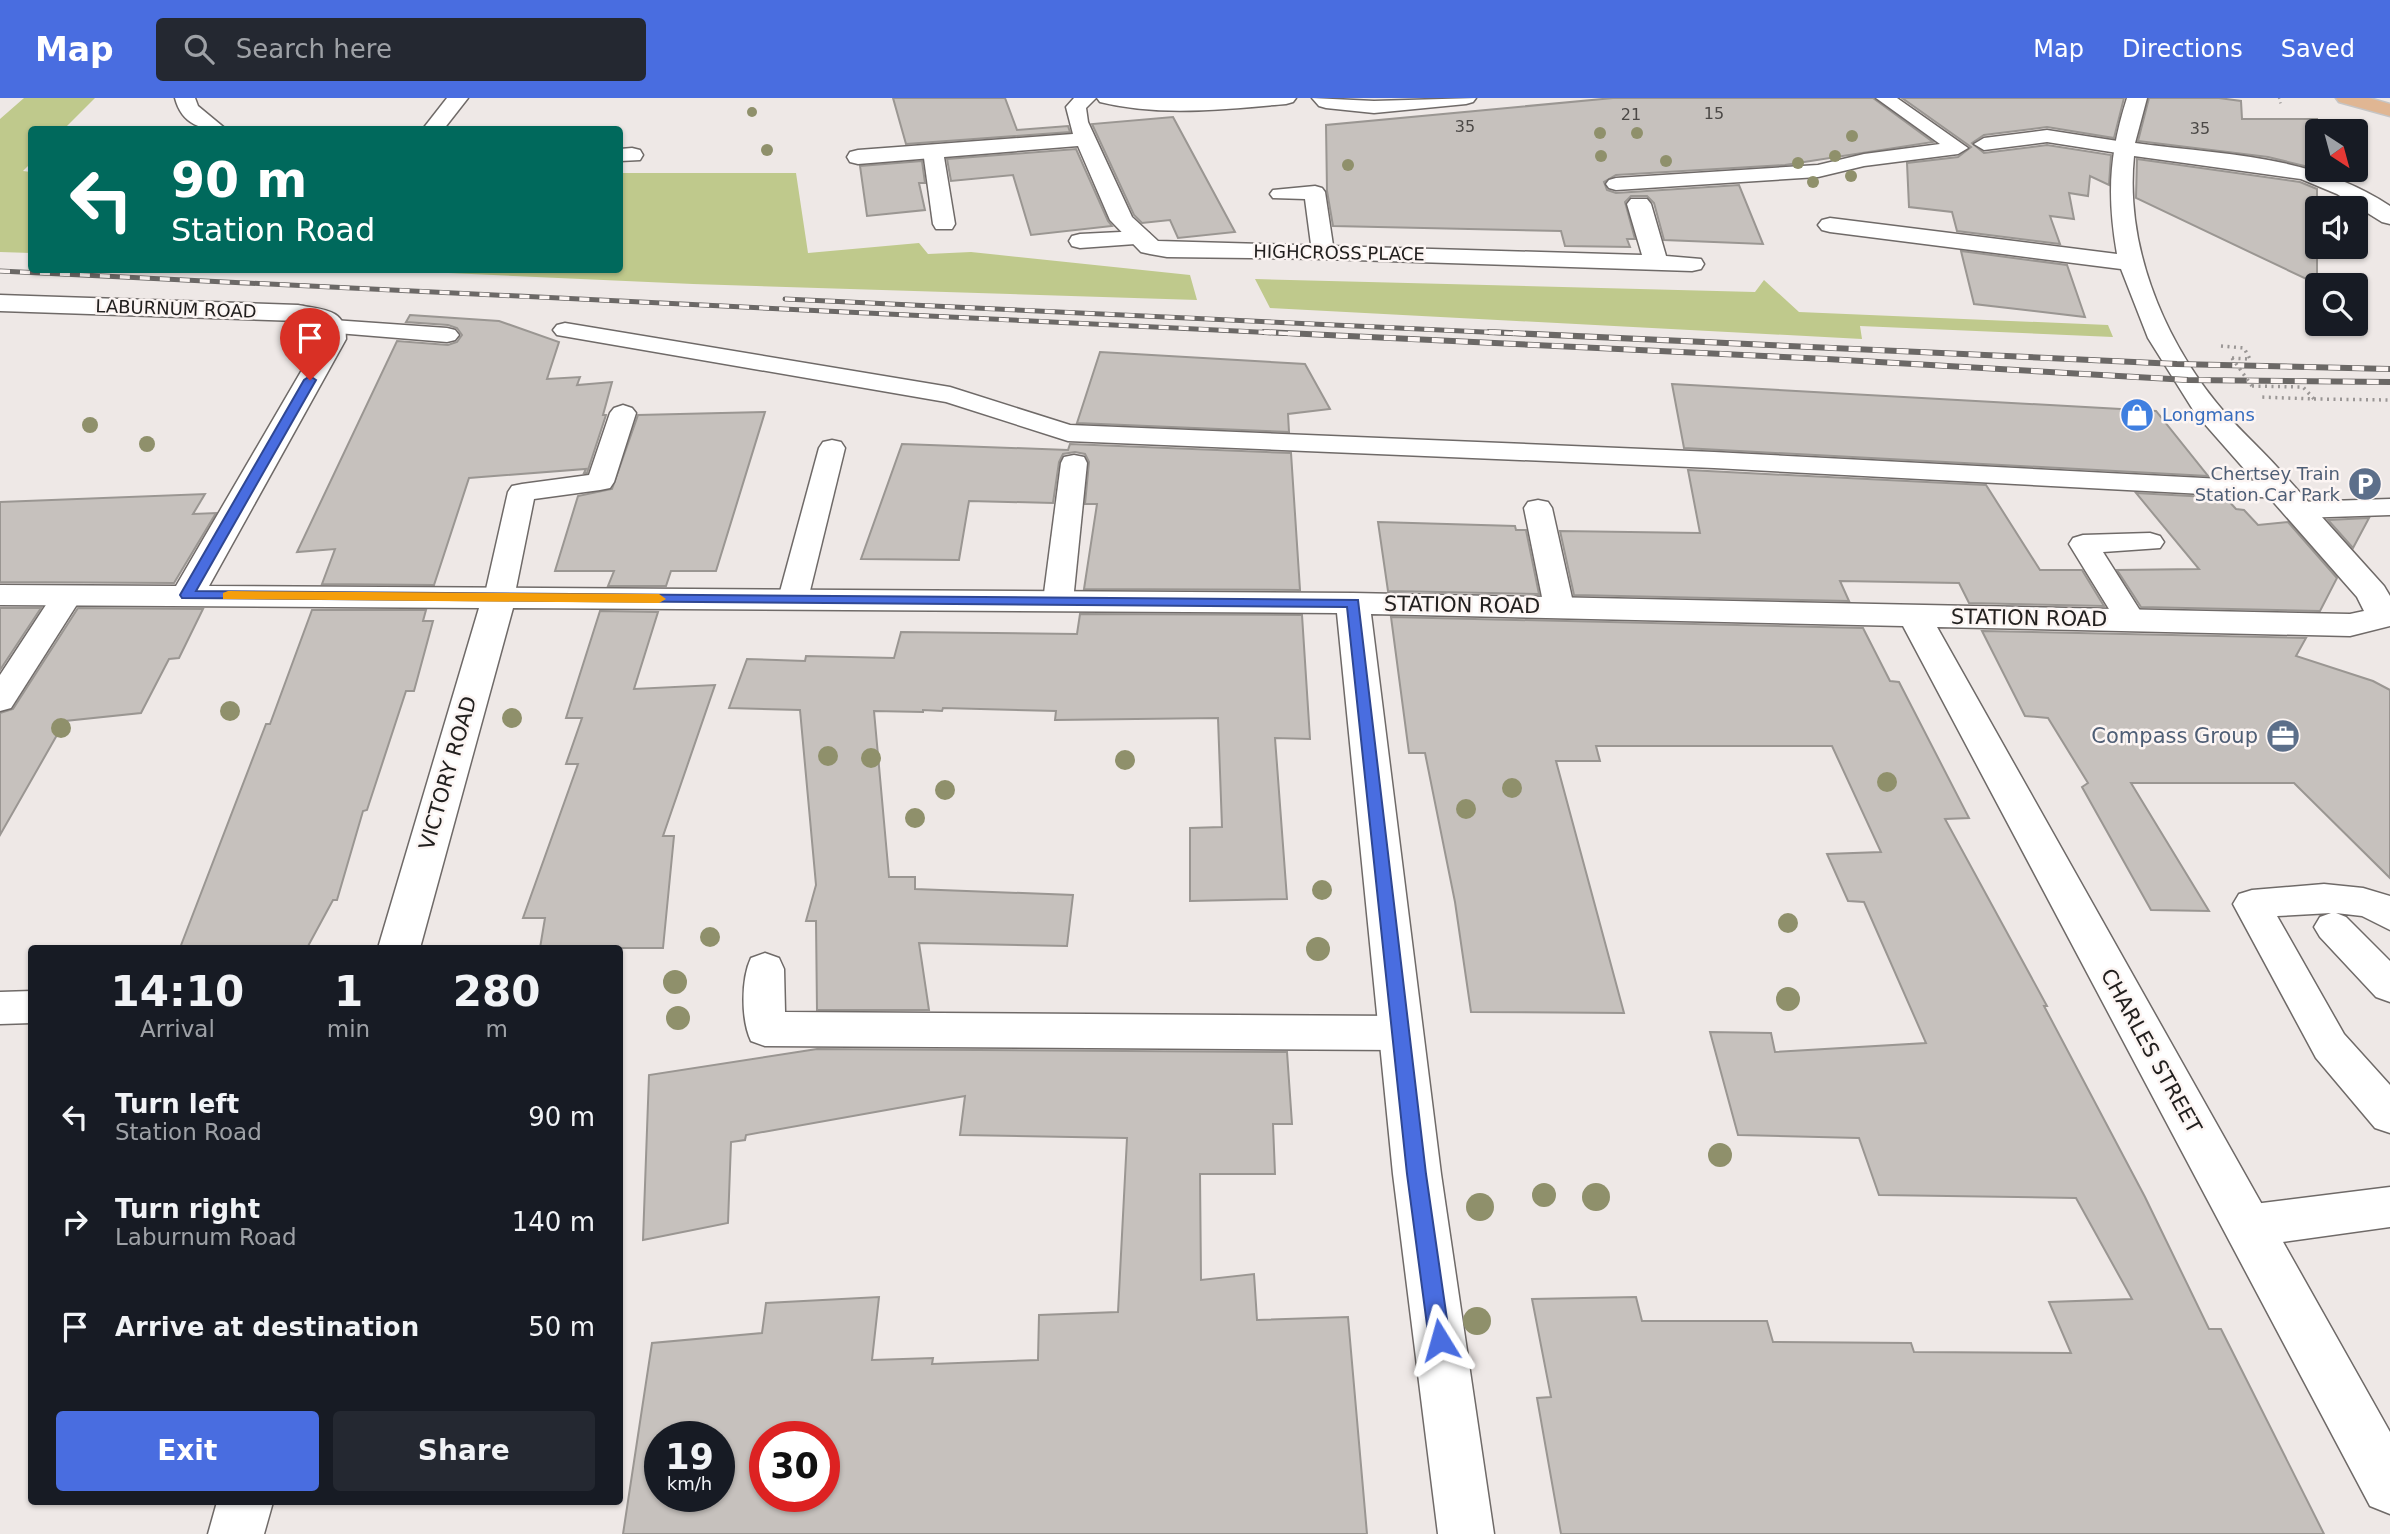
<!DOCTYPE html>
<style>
:root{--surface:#171b24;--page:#242831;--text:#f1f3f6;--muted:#9ea1a6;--accent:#496de0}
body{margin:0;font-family:"DejaVu Sans",sans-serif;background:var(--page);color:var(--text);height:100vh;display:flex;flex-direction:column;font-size:26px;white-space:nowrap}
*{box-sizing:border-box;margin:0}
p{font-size:23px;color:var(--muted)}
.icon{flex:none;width:38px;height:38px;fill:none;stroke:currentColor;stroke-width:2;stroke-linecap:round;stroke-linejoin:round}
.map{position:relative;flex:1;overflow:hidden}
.details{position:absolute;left:28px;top:847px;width:595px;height:560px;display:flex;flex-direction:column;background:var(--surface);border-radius:7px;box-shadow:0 2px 5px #0004}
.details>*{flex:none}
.hud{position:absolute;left:28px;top:28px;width:595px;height:147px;border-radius:7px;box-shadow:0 2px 5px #0004;background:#00695c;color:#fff;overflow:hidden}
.needle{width:46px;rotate:144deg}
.fabs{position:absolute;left:2305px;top:21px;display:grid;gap:14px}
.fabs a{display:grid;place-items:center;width:63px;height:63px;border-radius:7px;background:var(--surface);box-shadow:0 2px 5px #0004;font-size:35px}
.speed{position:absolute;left:644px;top:1323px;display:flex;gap:14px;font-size:35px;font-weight:700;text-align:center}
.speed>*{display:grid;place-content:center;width:91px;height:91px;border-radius:50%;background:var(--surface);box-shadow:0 2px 5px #0004;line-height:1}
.speed small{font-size:18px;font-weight:400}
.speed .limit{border:10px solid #d22;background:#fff;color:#111}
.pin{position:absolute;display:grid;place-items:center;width:60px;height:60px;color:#fff;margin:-72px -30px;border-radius:50% 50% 50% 0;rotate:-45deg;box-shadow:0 0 7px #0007}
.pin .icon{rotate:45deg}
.me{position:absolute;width:77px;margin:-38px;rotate:352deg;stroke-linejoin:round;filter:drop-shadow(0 0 5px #0008)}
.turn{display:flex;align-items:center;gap:24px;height:147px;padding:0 28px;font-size:32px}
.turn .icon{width:91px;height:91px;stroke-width:2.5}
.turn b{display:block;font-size:49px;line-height:60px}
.eta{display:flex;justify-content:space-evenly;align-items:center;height:119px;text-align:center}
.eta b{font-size:42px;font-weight:800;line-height:49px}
.cta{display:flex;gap:14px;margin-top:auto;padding:14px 28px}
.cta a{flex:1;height:80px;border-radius:7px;background:var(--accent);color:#fff;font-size:28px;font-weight:800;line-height:80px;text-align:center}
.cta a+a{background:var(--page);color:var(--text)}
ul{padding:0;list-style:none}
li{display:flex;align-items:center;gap:21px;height:105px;padding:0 28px}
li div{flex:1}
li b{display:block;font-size:26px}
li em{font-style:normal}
header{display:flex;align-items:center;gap:42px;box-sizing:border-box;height:98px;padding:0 35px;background:var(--accent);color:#fff}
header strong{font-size:33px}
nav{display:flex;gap:38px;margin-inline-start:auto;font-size:24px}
.search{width:490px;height:63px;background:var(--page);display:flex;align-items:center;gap:18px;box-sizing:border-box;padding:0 24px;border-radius:7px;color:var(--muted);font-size:26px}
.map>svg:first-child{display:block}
.green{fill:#bfc98c}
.building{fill:#c6c1bd;stroke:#9a9692;stroke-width:2;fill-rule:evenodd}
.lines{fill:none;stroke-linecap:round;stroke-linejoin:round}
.service-casing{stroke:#6f6a68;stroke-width:3}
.minor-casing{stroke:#6f6a68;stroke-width:3}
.primary-casing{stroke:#c6c5c5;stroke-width:3}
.path-far1{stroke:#9a9695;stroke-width:2.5;stroke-dasharray:1 3.5;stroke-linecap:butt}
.path{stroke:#9a9695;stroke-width:3.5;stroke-dasharray:2 4.5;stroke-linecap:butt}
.service{fill:#fff;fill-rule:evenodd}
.minor{fill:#fff;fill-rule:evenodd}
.primary{fill:#e0b693;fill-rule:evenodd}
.rail-far1-casing{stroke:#6b6866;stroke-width:5}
.rail-casing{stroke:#6b6866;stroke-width:6}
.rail-far1{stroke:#fcf5f3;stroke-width:3.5;stroke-dasharray:10;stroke-linecap:butt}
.rail{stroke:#fcf5f3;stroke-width:4.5;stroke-dasharray:12;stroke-linecap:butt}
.path-bridge{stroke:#9a9695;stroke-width:3.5;stroke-dasharray:2 4.5;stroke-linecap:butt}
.tree{fill:#8f906b}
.route{fill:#496de0;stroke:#2f4792;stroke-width:2}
.slow{fill:#f59e0b}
.labels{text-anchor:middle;stroke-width:5;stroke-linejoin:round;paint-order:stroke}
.far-number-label{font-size:16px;fill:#4b4846}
.far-street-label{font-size:18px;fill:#22201f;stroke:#fcf5f3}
.far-shop-label{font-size:18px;fill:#366cbe;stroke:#fcf5f3;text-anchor:start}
.far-service-label{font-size:18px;fill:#4e5e75;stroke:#fcf5f3;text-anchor:end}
.street-label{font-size:21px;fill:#22201f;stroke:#fcf5f3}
.service-label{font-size:21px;fill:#4e5e75;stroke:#fcf5f3;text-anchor:end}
</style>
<header>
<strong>Map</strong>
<div class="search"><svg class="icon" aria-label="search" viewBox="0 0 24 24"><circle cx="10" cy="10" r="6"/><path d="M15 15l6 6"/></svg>Search here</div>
<nav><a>Map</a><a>Directions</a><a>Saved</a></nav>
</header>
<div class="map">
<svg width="2390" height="1436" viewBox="0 0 2390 1436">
<rect width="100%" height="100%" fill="#eee8e6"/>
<g class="green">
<path d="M24 0H95L64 31 32 32 31 65 23 73 31 74V155L0 154V21Z"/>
<path d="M620 75H796L808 155 919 145 928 156 971 154 1190 177 1197 202 693 186 382 172H620Z"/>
<path d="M1255 181 1755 194 1764 182 1799 214 2108 227 2113 239 1860 228 1862 241 1270 210Z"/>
</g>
<g class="building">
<path d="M893 0H1005L1017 32 1068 28 1070 34 906 46Z"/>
<path d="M1613 0H1873L1933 44 1785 67 1616 77 1604 84 1607 92 1616 95 1739 87 1763 146 1664 142 1654 105 1647 98H1631L1625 104 1635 141H1627L1630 149 1565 148 1561 133 1333 128 1327 93 1326 27Z"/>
<path d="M1902 0H2124L2114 40 2047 29 1984 37 1972 45 1984 55 2047 47 2111 57 2109 87 2090 78 2088 98 2069 95 2074 121 2050 118 2060 146 1957 133 1952 114 1909 109 1907 65 1958 59 1971 49Z"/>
<path d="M2149 0H2219L2241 3 2242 21H2317V71L2268 59 2138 43Z"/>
<path d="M1173 19 1235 134 1178 140 1170 122 1142 125 1134 117 1092 26Z"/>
<path d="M1076 51 1108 123 1112 128 1031 137 1013 77 951 83 947 61Z"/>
<path d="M2137 61 2300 84 2317 91V186L2136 100Z"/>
<path d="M922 63 925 85H919L925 112 867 118 860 68Z"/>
<path d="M1961 153 2067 167 2085 219 1974 206Z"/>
<path d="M410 217 499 223 559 244 547 281 580 279 577 287 612 284 603 317H606L587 375H584L586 371 469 380 434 487 322 486 335 451 297 454 397 243 448 247 457 244 462 237 457 230 448 227 406 224Z"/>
<path d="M1100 254 1305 266 1330 311 1288 316 1289 334 1077 325Z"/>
<path d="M1672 286 2156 313 2208 378 1684 350Z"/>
<path d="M765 314 716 473H671L666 488H608L614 473H555L578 398 612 391 638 317Z"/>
<path d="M902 346 1068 352 1070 346 1291 355 1300 492 1084 491 1097 406H1085L1089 364 1085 356 1075 354 1063 356 1059 364 1053 405 969 403 959 462 861 461Z"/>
<path d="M1688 372 1986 387 2040 472H2082L2104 508 1969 505 1959 485 1840 483 1849 503 1574 497 1560 433 1700 435Z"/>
<path d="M2136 395 2226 400 2236 411 2244 412 2258 427 2288 424 2337 480 2320 513 2141 509 2117 472 2199 471Z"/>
<path d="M205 396 193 416 216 415 174 485 0 484V404Z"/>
<path d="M2369 420 2353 450 2328 422Z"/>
<path d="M1378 424 1515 428 1516 432H1526L1539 496 1388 493Z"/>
<path d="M0 510H41L0 572Z"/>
<path d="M78 510 203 511 179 560 169 561 141 615 65 623 0 737V615L13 611Z"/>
<path d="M312 512H426L423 523H433L414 593H406L367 712 363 713 337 802H333L307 850H180L266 626H270Z"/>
<path d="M600 513 658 514 634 591 715 587 663 738H674L663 850H540L545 820H523L578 666H566L582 620H566Z"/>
<path d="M1080 516 1302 517 1310 641 1275 640 1287 801 1190 803V730L1222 729 1218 620 1055 622 1056 613 943 610 942 613 923 612V614L874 613 889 779H915V791L1073 797 1067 848 919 845 929 912H817L816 823H806L816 787 800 612 729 610 747 561 805 563 806 558 894 560 901 534 1077 536Z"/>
<path d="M1391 519 1863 530 1890 583 1899 584 1969 720 1945 721 2047 908H2044L2145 1099 2209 1231H2221L2324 1436H1561L1537 1300 1551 1299 1532 1201 1636 1199 1642 1223H1767L1773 1244 1911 1245 1914 1254 2071 1255 2049 1204 2132 1201 2076 1100 1879 1097 1859 1040 1738 1037 1710 934 1771 935 1775 954 1926 945 1864 804 1848 803 1827 756 1881 754 1832 648H1596L1600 663H1556L1624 915 1471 914 1455 804 1425 655H1409Z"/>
<path d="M1982 533 2306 540 2296 558 2373 583 2390 592V780L2294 685H2131L2209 813 2151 812 2082 689 2088 685 2048 620 2025 618Z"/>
<path d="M817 951 1287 954 1292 1026H1273L1275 1076H1200L1201 1182 1254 1176 1257 1222 1348 1219 1367 1436H623L652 1245 762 1235 766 1205 879 1199 872 1262 933 1260 932 1266 1038 1262 1039 1217 1118 1214 1127 1040 960 1037 965 998 746 1037 745 1042 731 1044 728 1125 643 1142 649 977ZM660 1339H719V1398H660ZM765 1339H824V1398H765Z"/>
</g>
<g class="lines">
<g class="service-casing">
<g id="service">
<path d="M1876 0H1897L1968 50 1958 56 1864 68 1818 79 1616 92 1609 90 1606 86 1609 82 1616 80 1818 67 1864 56 1940 46Z"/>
<path d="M2047 32 2124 44 2134 50 2124 56 2047 44 1984 52 1974 46 1984 40Z"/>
<path d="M933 47 940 49 943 53 955 126 952 131H936L933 126 923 53 926 49Z"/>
<path d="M1315 88 1322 90 1325 94 1334 154 1331 159H1315L1312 154 1305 101 1273 100 1270 96 1273 92Z"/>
<path d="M1141 133 1149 135 1152 140 1149 145 1080 150 1072 148 1069 143 1072 138 1080 136Z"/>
<path d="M333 222 447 230 455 232 459 237 455 242 447 244 325 234 321 229 325 224Z"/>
<path d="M565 225 950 289 1070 327 1714 354 2279 384 2289 386 2293 392 2289 398 2279 400 1714 370 1068 343 946 304 557 237 553 232 557 227Z"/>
<path d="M623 307 632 310 636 315 614 384 610 390 600 392 534 401 514 500 510 507 499 509 488 507 484 500 508 394 512 388 522 386 589 377 610 315 614 310Z"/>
<path d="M832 342 841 344 845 350 808 501 804 508 793 510 782 508 778 501 819 350 823 344Z"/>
<path d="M1074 357 1084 359 1087 365 1073 503 1069 510 1058 512 1047 510 1043 503 1061 365 1064 359Z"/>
<path d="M2390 401V417L2299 420 2289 418 2285 412 2289 406 2299 404Z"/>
<path d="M1538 402 1548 404 1552 410 1574 509 1570 516 1559 519 1548 516 1544 509 1524 410 1528 404Z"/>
<path d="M2150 435 2160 438 2164 444 2160 450 2103 454 2146 522 2142 529 2131 532 2120 529 2069 446 2073 440 2083 437Z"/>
<path d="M68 488 79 490 83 497 11 610 0 613V577L57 490Z"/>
<path d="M2324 786 2363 790 2390 798V832L2362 818 2336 815 2346 819 2390 863V904L2376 899 2320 839 2314 829 2320 819 2331 815 2277 818 2344 936 2390 987V1035L2375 1030 2316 960 2233 806 2239 796 2252 792Z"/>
<path d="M765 855 779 860 784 871 785 914 1401 918 1415 923 1421 935 1415 947 1401 952 765 948 751 943C741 922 741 881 751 860Z"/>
<path d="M32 893V925L0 926V894Z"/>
<path d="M2390 1089V1129L2246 1149 2230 1143 2224 1128 2230 1113 2246 1107Z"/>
</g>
</g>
<g class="minor-casing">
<g id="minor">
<path d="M175 0H195L198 8 227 32C202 32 182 27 175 0Z"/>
<path d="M447 0H468L443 32H422Z"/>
<path d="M1074 0H1096L1086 10 1088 24 1132 119 1158 143 1642 157 1627 106 1631 101H1647L1651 106 1666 158 1701 161 1704 166 1701 171 1692 173 1323 161 1167 159 1150 156 1141 154 1110 122 1078 48 858 66 850 64 847 59 850 54 858 52 1073 36 1066 9Z"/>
<path d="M1097 0H1296L1293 4 1286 6C1225 11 1160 19 1100 4Z"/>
<path d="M1312 0 1374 3 1476 0 1473 4 1466 6 1374 15 1326 10 1319 8Z"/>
<path d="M2127 0H2147L2135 45C2224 57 2314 57 2390 108V126L2382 124 2337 96 2301 81 2134 58C2125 145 2161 235 2215 303 2234 327 2257 347 2277 369 2313 409 2348 448 2384 488L2390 498V528L2350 538 1937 529 2390 1334V1416L2370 1408 1903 528 1371 516 1441 1076 1494 1436H1438L1393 1076 1337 515 513 510 420 850H378L479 510 0 507V487L176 488 320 241V229L298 223 0 213V197L298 207C323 212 346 210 346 241L209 488 1353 495 2350 516 2364 513 2357 499 2195 315 2148 240 2121 171 1830 134 1822 132 1818 127 1822 122 1830 120 2117 156C2107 98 2109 56 2127 0Z"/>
<path d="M632 50 640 52 643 57 640 62 620 63V51Z"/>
<path d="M217 1404H273L264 1436H208Z"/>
</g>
</g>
<g class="primary-casing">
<path id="primary" d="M2336 0H2369L2390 6V18L2339 4Z"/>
</g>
<path class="path-far1" d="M2279 0 2281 7"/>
<g class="path">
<path d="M2221 248 2244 250 2250 261"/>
<path d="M2232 260 2249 261"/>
<path d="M2252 288 2303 289 2314 301 2259 299"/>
<path d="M2314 301 2390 302"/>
</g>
<use href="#service" class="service"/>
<use href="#minor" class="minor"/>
<use href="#primary" class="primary"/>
<g class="rail-far1-casing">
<g id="rail-far1">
<path d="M0 173 1300 236"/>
<path d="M785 201 1526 236"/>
</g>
</g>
<g class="rail-casing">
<g id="rail">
<path d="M1264 234 1827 261 2188 282 2390 284"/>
<path d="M1489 234 2177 266 2390 271"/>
</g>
</g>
<use href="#rail-far1" class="rail-far1"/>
<use href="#rail" class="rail"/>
<path class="path-bridge" d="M2232 260 2252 288"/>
</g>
<g class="tree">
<circle cx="752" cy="14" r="5"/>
<circle cx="1600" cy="35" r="6"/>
<circle cx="1637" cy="35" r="6"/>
<circle cx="1852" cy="38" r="6"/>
<circle cx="767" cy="52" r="6"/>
<circle cx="1601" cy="58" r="6"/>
<circle cx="1835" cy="58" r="6"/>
<circle cx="1666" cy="63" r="6"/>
<circle cx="1798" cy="65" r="6"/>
<circle cx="1348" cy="67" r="6"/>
<circle cx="1851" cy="78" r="6"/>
<circle cx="1813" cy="84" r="6"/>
<circle cx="90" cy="327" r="8"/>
<circle cx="147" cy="346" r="8"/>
<circle cx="230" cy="613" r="10"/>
<circle cx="512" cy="620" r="10"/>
<circle cx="61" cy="630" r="10"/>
<circle cx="828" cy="658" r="10"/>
<circle cx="871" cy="660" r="10"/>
<circle cx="1125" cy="662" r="10"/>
<circle cx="1887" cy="684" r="10"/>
<circle cx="1512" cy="690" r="10"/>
<circle cx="945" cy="692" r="10"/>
<circle cx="1466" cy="711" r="10"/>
<circle cx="915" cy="720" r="10"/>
<circle cx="1322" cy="792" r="10"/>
<circle cx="1788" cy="825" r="10"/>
<circle cx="710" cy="839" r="10"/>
<circle cx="1318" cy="851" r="12"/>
<circle cx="675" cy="884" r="12"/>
<circle cx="1788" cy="901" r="12"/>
<circle cx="678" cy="920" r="12"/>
<circle cx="1720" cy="1057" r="12"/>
<circle cx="1544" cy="1097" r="12"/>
<circle cx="1596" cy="1099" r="14"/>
<circle cx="1480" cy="1109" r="14"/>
<circle cx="1477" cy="1223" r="14"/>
</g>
<path class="route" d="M310 278 316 282 196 493 1358 502 1426 1076 1450 1242 1447 1249 1440 1252 1432 1249 1429 1242 1407 1076 1347 509 182 500 180 497 304 282Z"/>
<path class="slow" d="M228 493 659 496 666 501 659 505 223 501V495Z"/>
<defs>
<g id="shop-disc" transform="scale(1.75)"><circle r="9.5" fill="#3f7fe0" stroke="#fcf5f3"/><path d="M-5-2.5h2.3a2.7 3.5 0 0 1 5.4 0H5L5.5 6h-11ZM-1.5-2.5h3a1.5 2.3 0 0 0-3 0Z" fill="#fff"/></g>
<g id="parking-disc" transform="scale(1.75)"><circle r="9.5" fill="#5c6f8a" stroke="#fcf5f3"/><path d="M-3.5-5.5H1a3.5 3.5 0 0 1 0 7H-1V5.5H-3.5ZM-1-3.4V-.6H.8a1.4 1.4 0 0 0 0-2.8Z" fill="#fff"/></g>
<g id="office-disc" transform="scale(1.75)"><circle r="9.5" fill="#5c6f8a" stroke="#fcf5f3"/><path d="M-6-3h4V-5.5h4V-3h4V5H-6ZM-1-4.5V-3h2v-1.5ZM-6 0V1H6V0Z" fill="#fff"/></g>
</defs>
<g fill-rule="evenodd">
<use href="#shop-disc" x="2137" y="317"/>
<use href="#parking-disc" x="2365" y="386"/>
<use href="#office-disc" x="2283" y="638"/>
</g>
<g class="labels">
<g class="far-number-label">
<text x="1714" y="21">15</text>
<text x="1631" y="22">21</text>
<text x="1465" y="34">35</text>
<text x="2200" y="36">35</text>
</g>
<g class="far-street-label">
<text transform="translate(1339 155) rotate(1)" y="6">HIGHCROSS PLACE</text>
<text transform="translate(176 211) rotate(2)" y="6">LABURNUM ROAD</text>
</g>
<g class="far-shop-label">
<text x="2162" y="323">Longmans</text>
</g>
<g class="far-service-label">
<text x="2340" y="382">Chertsey Train<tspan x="2340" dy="21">Station Car Park</tspan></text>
</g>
<g class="street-label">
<text transform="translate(1462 507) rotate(1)" y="7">STATION ROAD</text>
<text transform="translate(2029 520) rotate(1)" y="7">STATION ROAD</text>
<text transform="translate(448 675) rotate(-74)" y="7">VICTORY ROAD</text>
<text transform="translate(2151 953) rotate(61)" y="7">CHARLES STREET</text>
</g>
<g class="service-label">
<text x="2258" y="645">Compass Group</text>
</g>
</g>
</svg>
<div class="fabs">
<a><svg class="needle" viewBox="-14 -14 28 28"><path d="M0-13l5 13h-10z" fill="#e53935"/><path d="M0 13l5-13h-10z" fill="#9ea1a6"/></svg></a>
<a><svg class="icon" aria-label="sound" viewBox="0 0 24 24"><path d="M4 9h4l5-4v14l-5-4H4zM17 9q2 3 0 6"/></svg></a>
<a><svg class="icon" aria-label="search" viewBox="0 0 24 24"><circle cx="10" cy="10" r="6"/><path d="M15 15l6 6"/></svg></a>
</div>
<div class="speed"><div>19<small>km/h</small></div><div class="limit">30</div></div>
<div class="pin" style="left:310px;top:282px;background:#d93025"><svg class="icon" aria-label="arrive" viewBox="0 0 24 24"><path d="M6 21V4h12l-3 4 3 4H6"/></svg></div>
<svg class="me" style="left:1440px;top:1242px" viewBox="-20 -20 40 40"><path d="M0-17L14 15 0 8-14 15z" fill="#496de0" stroke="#fff" stroke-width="4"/></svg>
<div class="hud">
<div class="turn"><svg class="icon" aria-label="left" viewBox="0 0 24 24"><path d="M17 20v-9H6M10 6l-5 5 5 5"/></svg><div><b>90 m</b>Station Road</div></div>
</div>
<section class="details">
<div class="eta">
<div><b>14:10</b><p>Arrival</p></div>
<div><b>1</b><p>min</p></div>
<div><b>280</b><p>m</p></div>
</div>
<ul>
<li><svg class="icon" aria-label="left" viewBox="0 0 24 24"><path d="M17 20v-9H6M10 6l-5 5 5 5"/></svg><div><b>Turn left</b><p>Station Road</p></div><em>90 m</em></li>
<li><svg class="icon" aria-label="right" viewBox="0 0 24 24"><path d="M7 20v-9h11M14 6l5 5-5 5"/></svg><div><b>Turn right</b><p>Laburnum Road</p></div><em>140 m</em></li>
<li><svg class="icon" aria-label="arrive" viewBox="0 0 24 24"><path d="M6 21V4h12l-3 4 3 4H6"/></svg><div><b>Arrive at destination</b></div><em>50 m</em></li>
</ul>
<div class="cta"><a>Exit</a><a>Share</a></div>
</section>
</div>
